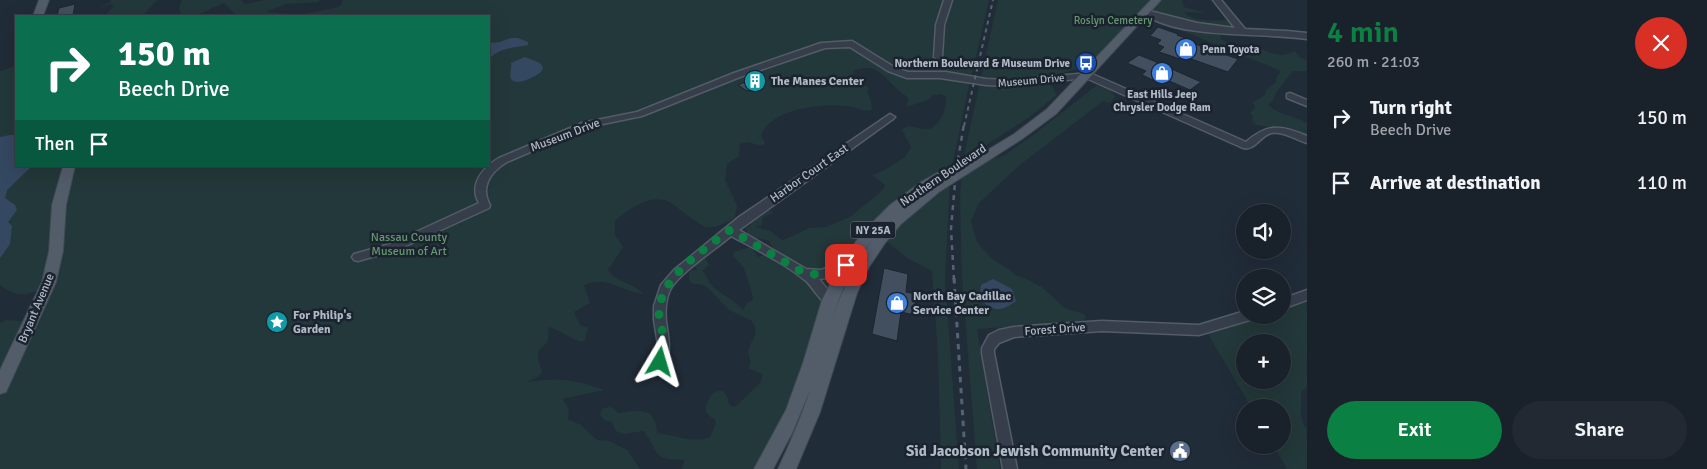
<!DOCTYPE html>
<meta charset="utf-8">
<style>
:root{--surface:#19212b;--page:#222933;--text:#f1f3f6;--muted:#9fa3a9;--line:#373e47;--accent:#0b8043}
body{margin:0;font-family:Signika,sans-serif;background:var(--page);color:var(--text);height:100vh;display:flex;flex-direction:column;font-size:19px;white-space:nowrap}
*{box-sizing:border-box;margin:0}
p{font-size:16px;color:var(--muted)}
.icon{flex:none;width:28px;height:28px;fill:none;stroke:currentColor;stroke-width:2;stroke-linecap:round;stroke-linejoin:round}
.map{position:relative;flex:1;overflow:hidden}
.side{display:flex;flex-direction:column;background:var(--surface);width:400px}
.side>*{flex:none}
.top-card{position:absolute;left:15px;top:15px;width:475px;height:152px;border-radius:0px;box-shadow:0 5px 20px #0002,0 0 0 1px var(--line);background:#0b6e4f;color:#fff;overflow:hidden}
.buttons{position:absolute;left:1236px;top:204px;display:grid;gap:10px}
.buttons a{display:grid;place-items:center;width:55px;height:55px;border-radius:50%;background:var(--surface);box-shadow:0 5px 20px #0002,0 0 0 1px var(--line);font-size:25px}
.pin{position:absolute;display:grid;place-items:center;width:42px;height:42px;color:#fff;margin:-21px;border-radius:10px;box-shadow:0 2px 8px #0006}
.me{position:absolute;width:55px;margin:-28px;rotate:7deg;stroke-linejoin:round;filter:drop-shadow(0 0 4px #0008)}
.turn{display:flex;align-items:center;gap:18px;height:105px;padding:0 20px;font-size:22px}
.turn .icon{width:65px;height:65px;stroke-width:2.5}
.turn b{display:block;font-size:35px;line-height:42px}
.then{display:flex;align-items:center;height:48px;padding:0 20px;background:#0003;gap:10px;font-size:19px}
.round{display:grid;place-items:center;flex:none;width:52px;height:52px;border-radius:26px;background:var(--page)}
.head{display:flex;align-items:center;justify-content:space-between;height:85px;padding:0 20px}
h1{font-size:30px;font-weight:600;line-height:38px;color:var(--accent)}
.cta{display:flex;gap:10px;margin-top:auto;padding:10px 20px}
.cta a{flex:1;height:58px;border-radius:30px;background:var(--accent);color:#fff;font-size:20px;font-weight:600;line-height:58px;text-align:center}
.cta a+a{background:var(--page);color:var(--text)}
ul{padding:0;list-style:none}
li{display:flex;align-items:center;gap:15px;height:65px;padding:0 20px}
li div{flex:1}
li b{display:block;font-size:19px}
li em{font-style:normal}
main{display:flex;flex:1;min-height:0}
.map>svg:first-child{display:block}
.green{fill:#23383a;fill-rule:evenodd}
.water{fill:#354861}
.building{fill:#424f5e;stroke:#1c2530}
.lines{fill:none;stroke-linecap:round;stroke-linejoin:round}
.minor-casing{stroke:#535c67;stroke-width:3}
.major-casing{stroke:#3e4753;stroke-width:2}
.minor{fill:#353e4a;fill-rule:evenodd}
.major{fill:#535d6a;fill-rule:evenodd}
.rail-far2{stroke:#576271;stroke-width:2;stroke-dasharray:4 4;stroke-linecap:butt}
.rail-far1{stroke:#576271;stroke-width:2.5;stroke-dasharray:5 5;stroke-linecap:butt}
.rail{stroke:#576271;stroke-width:3;stroke-dasharray:5.5 5.5;stroke-linecap:butt}
.route{stroke:#0b8043;stroke-width:9;stroke-dasharray:0 16.2}
.labels{text-anchor:middle;stroke-width:5;stroke-linejoin:round;paint-order:stroke}
.far-park-label{font-size:11px;fill:#679771;stroke:#1a232e}
.far-poi-label{font-size:11px;font-weight:bold;fill:#b0b9c6;stroke:#1a232e;text-anchor:start}
.far-street-label{font-size:11px;fill:#b0b9c6;stroke:#1a232e}
.shield{fill:#1a232e;stroke:#838c98;stroke-width:1}
.shield-label{font-size:11px;font-weight:bold;fill:#b0b9c6}
.poi-label{font-size:12px;font-weight:bold;fill:#b0b9c6;stroke:#1a232e;text-anchor:start}
.street-label{font-size:12px;fill:#b0b9c6;stroke:#1a232e}
.park-label{font-size:12px;fill:#679771;stroke:#1a232e}
.near-poi-label{font-size:15px;font-weight:bold;fill:#b0b9c6;stroke:#1a232e;text-anchor:end}
</style>
<main>
<div class="map">
<svg width="1307" height="469" viewBox="0 0 1307 469">
<rect width="100%" height="100%" fill="#212c39"/>
<g class="green">
<path d="M111 0H157L146 12 139 16H116V14H107L113 7 112 4 98 8 111 2Z"/>
<path d="M182 0H241L245 4 265 0H319V2L286 4 266 12 300 15 335 8 340 6 343 0H989L966 99 952 167 922 186 869 233 825 315 762 469H681L685 460C652 459 660 455 644 431L623 434 616 431 611 421H605L600 415 602 409 608 407 614 408 618 413C639 409 656 407 657 433 675 435 693 444 710 437L716 423 714 418C691 412 724 370 729 404L732 407 736 406 761 382 762 374 748 368 751 362C741 341 764 340 752 321L729 310 707 287 700 284H693L689 280V273L692 270H697L694 266 696 262 705 258 709 265 702 271C708 276 708 283 714 288 724 295 735 301 743 310L747 303 753 300C752 289 747 279 744 269 742 264 736 260 733 256L734 252 751 247 758 257 765 254 786 257 773 248 769 241C760 237 748 241 746 228L751 225 750 221 762 211 769 209 773 213 763 217 761 226 755 227 770 231 782 240 786 239 809 228 826 227 850 217 883 190 885 185 872 175 883 171 905 157 911 147 902 130C910 121 918 131 928 129 941 126 947 108 946 97L941 94 931 96 930 99 907 107 908 99 906 96C887 84 881 61 855 70L852 76 858 82 869 88 867 93 871 101 872 110C864 113 855 106 846 106 823 103 771 109 761 135L765 142 763 146 747 142 740 144 739 156 727 164 725 180 737 205 735 217C727 222 717 229 706 227 702 226 696 221 693 219 684 214 676 205 667 201 649 194 628 210 615 221V235L623 247 608 270C616 283 633 282 643 294 619 291 608 275 584 285L590 303 574 312 580 325 588 328 585 340 581 342C570 338 560 330 548 327 551 350 539 343 538 355 537 360 541 366 542 371L539 376 527 382C557 377 575 379 604 390L562 399C568 406 570 410 568 419L581 425 597 440 610 441 627 450 640 469H0V323L7 320 31 322 41 289C25 297 15 296 0 285V71L16 66V166H489V16H232L235 14 224 3 195 16H182L179 8Z"/>
<path d="M998 0H1182L1184 7 1205 13 1184 12C1198 26 1220 17 1236 22V27L1197 23 1220 33 1221 39C1233 46 1247 55 1260 48 1271 54 1283 58 1295 51L1299 57 1307 60V71H1293L1277 91 1272 102 1268 105C1279 115 1296 116 1307 123V130H1305L1307 132V140L1281 129 1256 125 1252 122 1253 117 1250 113 1255 108 1253 102 1265 95 1266 90 1276 82V78L1281 71 1143 15 1099 62 1041 80 1052 86 1057 95 1028 118 963 160Z"/>
<path d="M1097 85C1108 86 1111 89 1115 97L1109 103 1103 101 1020 165 979 203 971 221 977 242 992 259 1010 270 1015 275 1026 279 1043 288 1066 309 1082 313 1086 317 1084 320 1078 322 977 329 1000 469H977L962 278 960 197 962 172 984 158H997L1006 154 1033 135Z"/>
<path d="M950 180 945 279 959 469H941L938 354 932 271 909 259 881 237Z"/>
<path d="M1307 295V387L1301 392C1302 404 1298 420 1307 429V469H1287L1273 445H1282V408L1251 407 1205 329 1249 315H1282L1283 304ZM1245 342H1282V380H1245Z"/>
</g>
<g class="water">
<path d="M511 38H518L528 42V45C513 48 501 47 489 59V43L500 42Z"/>
<path d="M525 57 540 63 543 68 541 72C536 76 517 87 511 79 509 76 512 68 511 63Z"/>
<path d="M10 135H16V166H32L7 190 5 198 15 205 17 210 8 222 12 226 10 244 0 258V137Z"/>
<path d="M993 279 1012 289 1016 301C1000 313 993 311 979 299L981 285Z"/>
</g>
<g class="building">
<path d="M75 4 73 16H57L59 8Z"/>
<path d="M1158 27 1178 34 1177 35 1188 39 1186 41 1238 59 1228 72 1183 56 1180 59 1159 52 1164 47 1157 44 1161 40 1150 36Z"/>
<path d="M1139 55 1154 61 1201 82 1190 90 1160 77 1155 81 1142 75 1146 71 1127 63Z"/>
<path d="M757 77 766 83 747 91 738 85Z"/>
<path d="M884 268 908 274 906 292 916 294 914 315 901 312 897 341 872 334Z"/>
</g>
<g class="lines">
<g class="minor-casing">
<g id="minor">
<path d="M944 0H952L944 25 942 57 938 60 934 57 936 25Z"/>
<path d="M1213 0H1221L1245 29 1287 31 1307 33V39C1264 32 1174 40 1142 12L1146 10 1197 23 1235 28Z"/>
<path d="M852 41 894 67 908 72H946L986 79 1008 80 1090 73 1246 142C1268 123 1281 125 1307 136V143C1296 140 1284 131 1271 133 1260 136 1255 151 1243 148L1086 78 1008 86 986 85 940 78H907L888 71 850 47 825 48 740 77 642 116 588 127 507 162C490 172 480 187 490 205L489 208 397 250 358 261 354 260 352 257 354 254 390 244 479 203C468 184 484 167 499 158L582 123 637 112 734 73 821 43Z"/>
<path d="M1290 93 1307 100V106L1287 98V94Z"/>
<path d="M890 114 895 117 893 119 739 230 806 269 821 270 846 261 850 262 852 265 850 268 826 278 819 279 834 298 836 301 834 304C823 308 814 288 806 281 783 262 757 250 731 236 716 249 679 273 670 290 666 299 665 311 666 321 668 337 672 350 665 366L660 368 655 366 653 362 658 345 654 320V306L661 285 674 270 739 217Z"/>
<path d="M1307 290V300L1282 309V299Z"/>
<path d="M1245 311V315H1255L1253 319 1199 335 1102 331 1014 337 999 343 994 349V353L1017 469H1003L982 353V348L989 335 999 330 1014 327 1102 321 1199 325Z"/>
</g>
</g>
<g class="major-casing">
<g id="major">
<path d="M39 0H49L43 16H33Z"/>
<path d="M1151 0H1161L1056 114 1022 139 939 192 901 224 885 243 869 267 857 293 820 412 796 469H778C790 443 801 418 810 390L793 431 773 469H754L786 410 803 363 822 300 840 264 862 233 890 205 921 182 942 170 948 174 1014 134 1047 109ZM872 240C854 267 839 295 830 326 839 294 852 267 872 240Z"/>
<path d="M63 166H75L66 205 63 251 56 282 6 392 0 394V370L42 282 49 251 52 205Z"/>
</g>
</g>
<use href="#minor" class="minor"/>
<use href="#major" class="major"/>
<path class="rail-far2" d="M964 126 993 0"/>
<path class="rail-far1" d="M954 280 951 229 956 171 964 124"/>
<path class="rail" d="M954 278 966 469"/>
</g>
<g class="lines">
<path class="route" d="M660 362C661 357 664 352 664 347 665 335 659 324 659 313 659 277 705 249 730 230L804 273 822 275 846 265"/>
</g>
<defs>
<g id="shop-disc" transform="scale(1.125)"><circle r="9.5" fill="#3f7fe0" stroke="#1a232e"/><path d="M-5-2.5h2.3a2.7 3.5 0 0 1 5.4 0H5L5.5 6h-11ZM-1.5-2.5h3a1.5 2.3 0 0 0-3 0Z" fill="#fff"/></g>
<g id="bus-disc" transform="scale(1.125)"><circle r="9.5" fill="#1a4fb4" stroke="#1a232e"/><path d="M-5-6H5V4H4V6H2V4H-2V6H-4V4H-5ZM-3.5-4V0h7V-4ZM-3.5 1.2v1.5H-2V1.2ZM2 1.2v1.5H3.5V1.2Z" fill="#fff"/></g>
<g id="building-disc" transform="scale(1.125)"><circle r="9.5" fill="#0f9aa8" stroke="#1a232e"/><path d="M-4-6H4V6H1V3H-1V6H-4ZM-2.5-4.3h1.7v1.8h-1.7ZM.8-4.3h1.7v1.8H.8ZM-2.5-1h1.7V.8h-1.7ZM.8-1h1.7V.8H.8Z" fill="#fff"/></g>
<g id="sight-disc" transform="scale(1.125)"><circle r="9.5" fill="#0f9aa8" stroke="#1a232e"/><path d="M0-6L1.8-2.2L6-1.7L2.9 1.2L3.7 5.4L0 3.3L-3.7 5.4L-2.9 1.2L-6-1.7L-1.8-2.2Z" fill="#fff"/></g>
<g id="civic-disc" transform="scale(1.125)"><circle r="9.5" fill="#5c6f8a" stroke="#1a232e"/><path d="M-.6-6.5H3V-4.5H.6V-3L4-1V1h2V6H-6V1h2V-1L-.6-3ZM-1.2 2.5V6h2.4V2.5Z" fill="#fff"/></g>
</defs>
<g fill-rule="evenodd">
<use href="#shop-disc" x="1186" y="49"/>
<use href="#bus-disc" x="1086" y="63"/>
<use href="#shop-disc" x="1162" y="73"/>
<use href="#building-disc" x="755" y="81"/>
<use href="#shop-disc" x="897" y="303"/>
<use href="#sight-disc" x="277" y="322"/>
<use href="#civic-disc" x="1180" y="451"/>
</g>
<g class="labels">
<g class="far-park-label">
<text x="1113" y="24">Roslyn Cemetery</text>
</g>
<g class="far-poi-label">
<text x="1202" y="53">Penn Toyota</text>
<text x="1070" y="67" text-anchor="end">Northern Boulevard &amp; Museum Drive</text>
<text x="1162" y="98" text-anchor="middle">East Hills Jeep<tspan x="1162" dy="13">Chrysler Dodge Ram</tspan></text>
</g>
<g class="far-street-label">
<text transform="translate(1031 80) rotate(-5)" y="4">Museum Drive</text>
</g>
<rect class="shield" x="850.5" y="221.5" width="45" height="17" rx="4"/>
<g class="shield-label">
<text x="873" y="234">NY 25A</text>
</g>
<g class="poi-label">
<text x="771" y="85">The Manes Center</text>
<text x="913" y="300">North Bay Cadillac<tspan x="913" dy="14">Service Center</tspan></text>
<text x="293" y="319">For Philip's<tspan x="293" dy="14">Garden</tspan></text>
</g>
<g class="street-label">
<text transform="translate(565 135) rotate(-21)" y="4">Museum Drive</text>
<text transform="translate(809 173) rotate(-35)" y="4">Harbor Court East</text>
<text transform="translate(943 175) rotate(-34)" y="4">Northern Boulevard</text>
<text transform="translate(36 308) rotate(-67)" y="4">Bryant Avenue</text>
<text transform="translate(1055 329) rotate(-4)" y="4">Forest Drive</text>
</g>
<g class="park-label">
<text x="409" y="241">Nassau County<tspan x="409" dy="14">Museum of Art</tspan></text>
</g>
<g class="near-poi-label">
<text x="1164" y="456">Sid Jacobson Jewish Community Center</text>
</g>
</g>
</svg>
<div class="buttons">
<a><svg class="icon" aria-label="sound" viewBox="0 0 24 24"><path d="M4 9h4l5-4v14l-5-4H4zM17 9q2 3 0 6"/></svg></a>
<a><svg class="icon" aria-label="layers" viewBox="0 0 24 24"><path d="M12 4l9 5-9 5-9-5zM3 14l9 5 9-5"/></svg></a>
<a>+</a>
<a>−</a>
</div>
<div class="pin" style="left:846px;top:265px;background:#d93025"><svg class="icon" aria-label="arrive" viewBox="0 0 24 24"><path d="M6 21V4h12l-3 4 3 4H6"/></svg></div>
<svg class="me" style="left:660px;top:362px" viewBox="-20 -20 40 40"><path d="M0-17L14 15 0 8-14 15z" fill="#0b8043" stroke="#fff" stroke-width="4"/></svg>
<div class="top-card">
<div class="turn"><svg class="icon" aria-label="right" viewBox="0 0 24 24"><path d="M7 20v-9h11M14 6l5 5-5 5"/></svg><div><b>150 m</b>Beech Drive</div></div>
<div class="then">Then<svg class="icon" aria-label="arrive" viewBox="0 0 24 24"><path d="M6 21V4h12l-3 4 3 4H6"/></svg></div>
</div>
</div>
<section class="side">
<div class="head"><div><h1>4 min</h1><p>260 m · 21:03</p></div><a class="round" style="background:#d93025;color:#fff"><svg class="icon" aria-label="close" viewBox="0 0 24 24"><path d="M6 6l12 12M18 6L6 18"/></svg></a></div>
<ul>
<li><svg class="icon" aria-label="right" viewBox="0 0 24 24"><path d="M7 20v-9h11M14 6l5 5-5 5"/></svg><div><b>Turn right</b><p>Beech Drive</p></div><em>150 m</em></li>
<li><svg class="icon" aria-label="arrive" viewBox="0 0 24 24"><path d="M6 21V4h12l-3 4 3 4H6"/></svg><div><b>Arrive at destination</b></div><em>110 m</em></li>
</ul>
<div class="cta"><a>Exit</a><a>Share</a></div>
</section>
</main>
